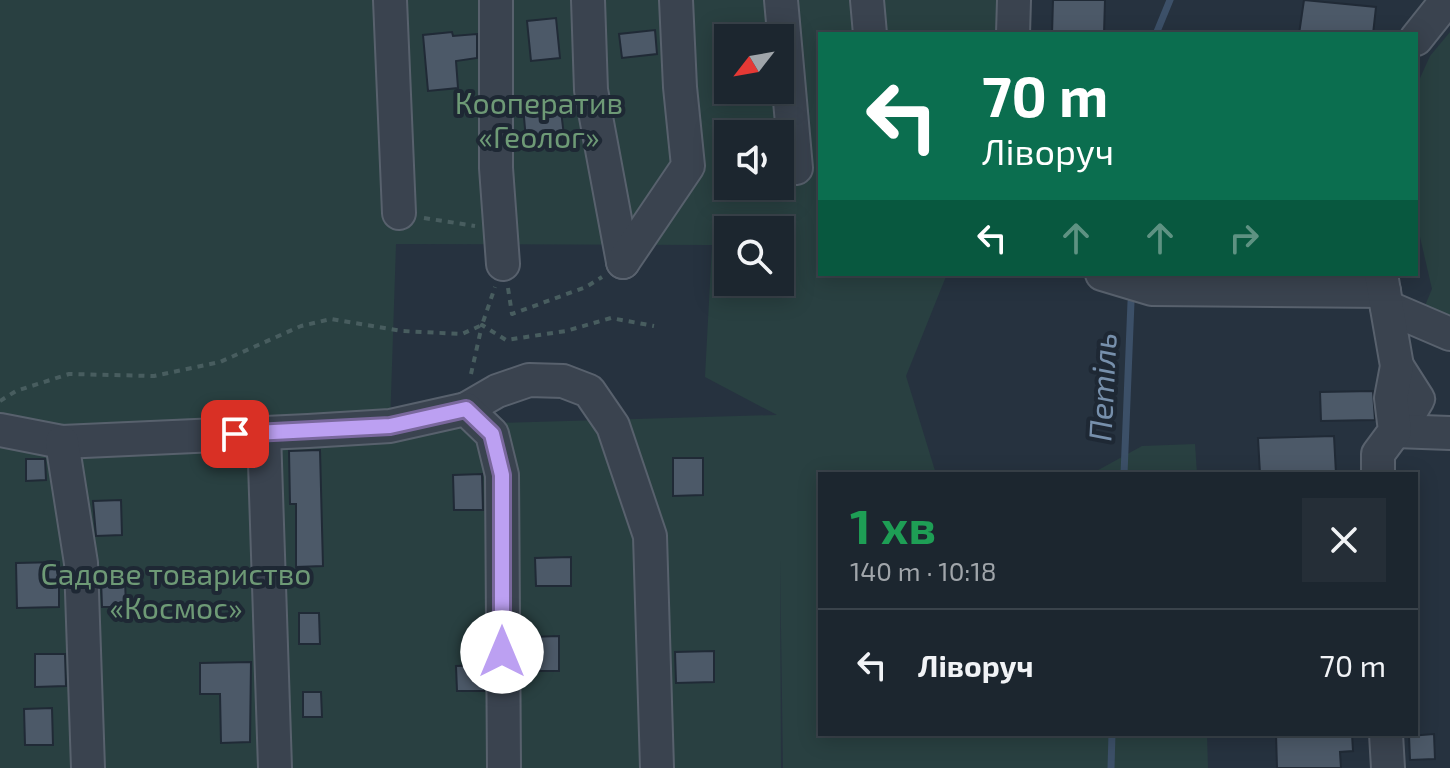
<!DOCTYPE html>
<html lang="uk">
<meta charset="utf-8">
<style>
:root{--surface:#1c262f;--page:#252e37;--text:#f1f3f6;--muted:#a0a5aa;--line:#3a434b}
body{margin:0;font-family:"Exo 2",sans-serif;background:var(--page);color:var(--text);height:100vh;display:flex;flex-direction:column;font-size:30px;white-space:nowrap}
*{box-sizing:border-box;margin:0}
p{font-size:26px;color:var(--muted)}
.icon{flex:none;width:44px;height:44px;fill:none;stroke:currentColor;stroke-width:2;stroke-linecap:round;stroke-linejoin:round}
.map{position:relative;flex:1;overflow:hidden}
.details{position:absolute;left:818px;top:472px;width:600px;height:264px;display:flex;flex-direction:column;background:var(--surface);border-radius:0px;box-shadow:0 4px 20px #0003,0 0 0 2px var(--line)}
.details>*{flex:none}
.banner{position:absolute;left:818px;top:32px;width:600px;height:244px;border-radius:0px;box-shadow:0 4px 20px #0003,0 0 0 2px var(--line);background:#0b6e4f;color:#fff;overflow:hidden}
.needle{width:52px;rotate:239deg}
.controls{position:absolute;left:714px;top:24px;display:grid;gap:16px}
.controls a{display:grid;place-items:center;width:80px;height:80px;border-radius:0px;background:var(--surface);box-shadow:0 4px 20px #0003,0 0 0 2px var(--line);font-size:40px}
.pin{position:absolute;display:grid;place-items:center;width:68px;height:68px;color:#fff;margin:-34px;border-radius:16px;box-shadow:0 4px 12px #0006}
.me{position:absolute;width:88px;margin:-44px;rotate:0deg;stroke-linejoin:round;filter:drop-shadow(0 0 6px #0008)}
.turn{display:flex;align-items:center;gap:28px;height:168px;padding:0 32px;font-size:36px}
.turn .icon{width:104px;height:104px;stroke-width:2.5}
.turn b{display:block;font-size:56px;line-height:68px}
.lanes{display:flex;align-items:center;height:76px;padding:0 32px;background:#0003;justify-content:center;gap:40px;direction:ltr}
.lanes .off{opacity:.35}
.round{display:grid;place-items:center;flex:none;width:84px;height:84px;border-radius:0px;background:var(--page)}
.head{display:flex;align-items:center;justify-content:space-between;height:136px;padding:0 32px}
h1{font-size:48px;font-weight:700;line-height:60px;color:#1e9e55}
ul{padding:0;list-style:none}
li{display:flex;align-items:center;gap:24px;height:112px;padding:0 32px;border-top:2px solid var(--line)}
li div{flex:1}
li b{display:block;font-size:30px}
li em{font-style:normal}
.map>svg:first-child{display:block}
.green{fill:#294041;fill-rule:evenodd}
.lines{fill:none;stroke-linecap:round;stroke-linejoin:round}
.stream{stroke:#3c5068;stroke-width:7}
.building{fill:#4c5968;stroke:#202a36;stroke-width:2}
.minor-casing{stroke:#58616d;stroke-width:36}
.path{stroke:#485d5f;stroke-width:4;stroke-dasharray:6 6;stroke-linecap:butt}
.minor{stroke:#3a434f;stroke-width:32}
.route-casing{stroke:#7a689d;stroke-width:20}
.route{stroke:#bca0f2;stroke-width:14}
.labels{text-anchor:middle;stroke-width:8;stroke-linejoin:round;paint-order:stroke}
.park-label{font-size:30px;fill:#6e9a76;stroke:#1e2834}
.water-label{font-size:32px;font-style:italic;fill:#7790ac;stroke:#1e2834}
</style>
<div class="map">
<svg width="1450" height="768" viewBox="0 0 1450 768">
<rect width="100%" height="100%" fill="#26323f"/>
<g class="green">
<path d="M0 0H1012L1010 34H820V274H947L906 376 936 474H820V734H1207L1208 768H783L780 559 781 768H0ZM728 38H780V90H728ZM728 134H780V186H728ZM728 230H780V282H728ZM396 244 712 245 705 377 777 415 390 426Z"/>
<path d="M1450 32V319L1424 308 1432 289 1420 237 1416 181V87L1430 56Z"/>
<path d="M1195 444 1197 474H1091L1142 446Z"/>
</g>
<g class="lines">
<g class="stream">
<path d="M1156 34 1170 0"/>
<path d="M1124 474 1131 302"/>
<path d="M1111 768 1112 734"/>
</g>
</g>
<g class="building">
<path d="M1053 0H1105L1104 34H1052Z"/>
<path d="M1304 0 1376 7 1373 34H1299Z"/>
<path d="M556 18 560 58 531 61 527 21Z"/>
<path d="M655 30 657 54 622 58 619 34Z"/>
<path d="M452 32 453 36 477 34V58L456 61 458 88 428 91 423 35Z"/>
<path d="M560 102 564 136 526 140 523 106Z"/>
<path d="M1373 391 1375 420 1321 421 1320 392Z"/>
<path d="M1334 436 1336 474H1260L1258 438Z"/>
<path d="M320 450 323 566 296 567V504H290L289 451Z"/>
<path d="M673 458H703V495L673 496Z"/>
<path d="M26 459H45L46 480 26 481Z"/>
<path d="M453 475 482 474 483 510H454Z"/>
<path d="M121 500 122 535 96 536 93 501Z"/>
<path d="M571 557V586H536L535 558Z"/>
<path d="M59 562V607L17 608 16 563Z"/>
<path d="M125 579 126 607H102L101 580Z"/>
<path d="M299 613H319L320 644H299Z"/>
<path d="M559 636V671H528V637Z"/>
<path d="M714 651V682L676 683 675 652Z"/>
<path d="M35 654H65L66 686 35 687Z"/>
<path d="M251 662 250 742 221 743 220 694H200V663Z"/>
<path d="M484 665V691H457L456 666Z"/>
<path d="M303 692H321L322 717H303Z"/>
<path d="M52 708 53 745H25L24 709Z"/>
<path d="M1276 734H1352L1353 751 1340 752 1341 768H1277Z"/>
<path d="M1434 734 1435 759 1410 760 1409 736Z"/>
</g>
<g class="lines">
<g class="minor-casing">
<g id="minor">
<path d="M390 0 399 213"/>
<path d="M496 0V168L503 264"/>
<path d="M588 0 591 90 623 262"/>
<path d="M781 0 796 168"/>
<path d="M867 0 870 34"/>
<path d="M1013 34 1014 0"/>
<path d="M1416 39 1447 0"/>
<path d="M623 262 688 166 680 87 676 0"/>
<path d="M1102 274 1152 289 1384 291"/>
<path d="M1387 307 1450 334"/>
<path d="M1397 366 1418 399 1399 431"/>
<path d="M466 409 497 391 529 380 563 381 589 391 613 426 650 536 657 768"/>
<path d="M0 430 62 442 308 431 390 426 466 409 492 434 502 475 504 768"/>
<path d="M1395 431 1450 433"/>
<path d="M264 433 275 768"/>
<path d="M62 442 81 563 88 768"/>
<path d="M1378 474V454L1395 431 1391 398 1397 366 1381 274"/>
<path d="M1386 734 1388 768"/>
</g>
</g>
<g class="path">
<path d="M424 218 475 226"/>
<path d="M508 288 512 314 586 287 602 277"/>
<path d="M471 374 482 325 506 340 566 331 611 318 654 326"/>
<path d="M0 401 16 391 69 374 154 376 220 362 301 326 331 319 402 331 462 334 482 325 495 287"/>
</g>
<use href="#minor" class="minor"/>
</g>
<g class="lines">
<g class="route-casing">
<path id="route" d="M235 434 390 426 466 409 492 434 502 475V652"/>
</g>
<use href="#route" class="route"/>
</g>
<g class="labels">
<g class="park-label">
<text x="539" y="114">Кооператив<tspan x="539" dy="34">«Геолог»</tspan></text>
<text x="176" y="585">Садове товариство<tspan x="176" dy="34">«Космос»</tspan></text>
</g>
<g class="water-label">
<text transform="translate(1103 387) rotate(-87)" y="11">Петіль</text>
</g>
</g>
</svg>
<div class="controls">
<a><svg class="needle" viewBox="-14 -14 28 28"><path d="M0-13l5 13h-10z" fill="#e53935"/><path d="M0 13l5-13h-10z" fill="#a0a5aa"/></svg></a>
<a><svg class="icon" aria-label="sound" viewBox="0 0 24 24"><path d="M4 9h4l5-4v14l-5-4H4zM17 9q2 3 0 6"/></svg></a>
<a><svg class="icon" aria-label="search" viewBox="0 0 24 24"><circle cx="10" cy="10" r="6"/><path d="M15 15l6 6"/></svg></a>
</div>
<div class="pin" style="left:235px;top:434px;background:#d93025"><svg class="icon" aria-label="arrive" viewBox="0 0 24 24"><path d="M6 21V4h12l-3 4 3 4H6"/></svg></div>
<svg class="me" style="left:502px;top:652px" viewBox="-20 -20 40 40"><circle r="19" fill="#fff"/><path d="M0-13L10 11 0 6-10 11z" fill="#bca0f2"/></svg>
<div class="banner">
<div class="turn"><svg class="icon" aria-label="left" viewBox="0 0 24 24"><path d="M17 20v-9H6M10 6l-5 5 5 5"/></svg><div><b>70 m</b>Ліворуч</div></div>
<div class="lanes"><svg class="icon" aria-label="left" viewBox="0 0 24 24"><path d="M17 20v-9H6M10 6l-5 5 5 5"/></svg><svg class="icon off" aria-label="ahead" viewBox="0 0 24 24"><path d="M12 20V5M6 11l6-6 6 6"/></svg><svg class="icon off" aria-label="ahead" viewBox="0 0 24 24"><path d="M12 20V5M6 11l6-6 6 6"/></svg><svg class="icon off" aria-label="right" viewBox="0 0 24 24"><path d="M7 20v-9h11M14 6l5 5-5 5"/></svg></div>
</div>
<section class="details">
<div class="head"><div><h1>1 хв</h1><p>140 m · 10:18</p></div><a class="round"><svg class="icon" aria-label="close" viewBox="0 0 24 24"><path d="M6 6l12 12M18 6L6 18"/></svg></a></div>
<ul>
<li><svg class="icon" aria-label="left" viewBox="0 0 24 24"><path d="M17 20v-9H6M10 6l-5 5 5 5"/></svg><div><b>Ліворуч</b></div><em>70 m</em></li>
</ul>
</section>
</div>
